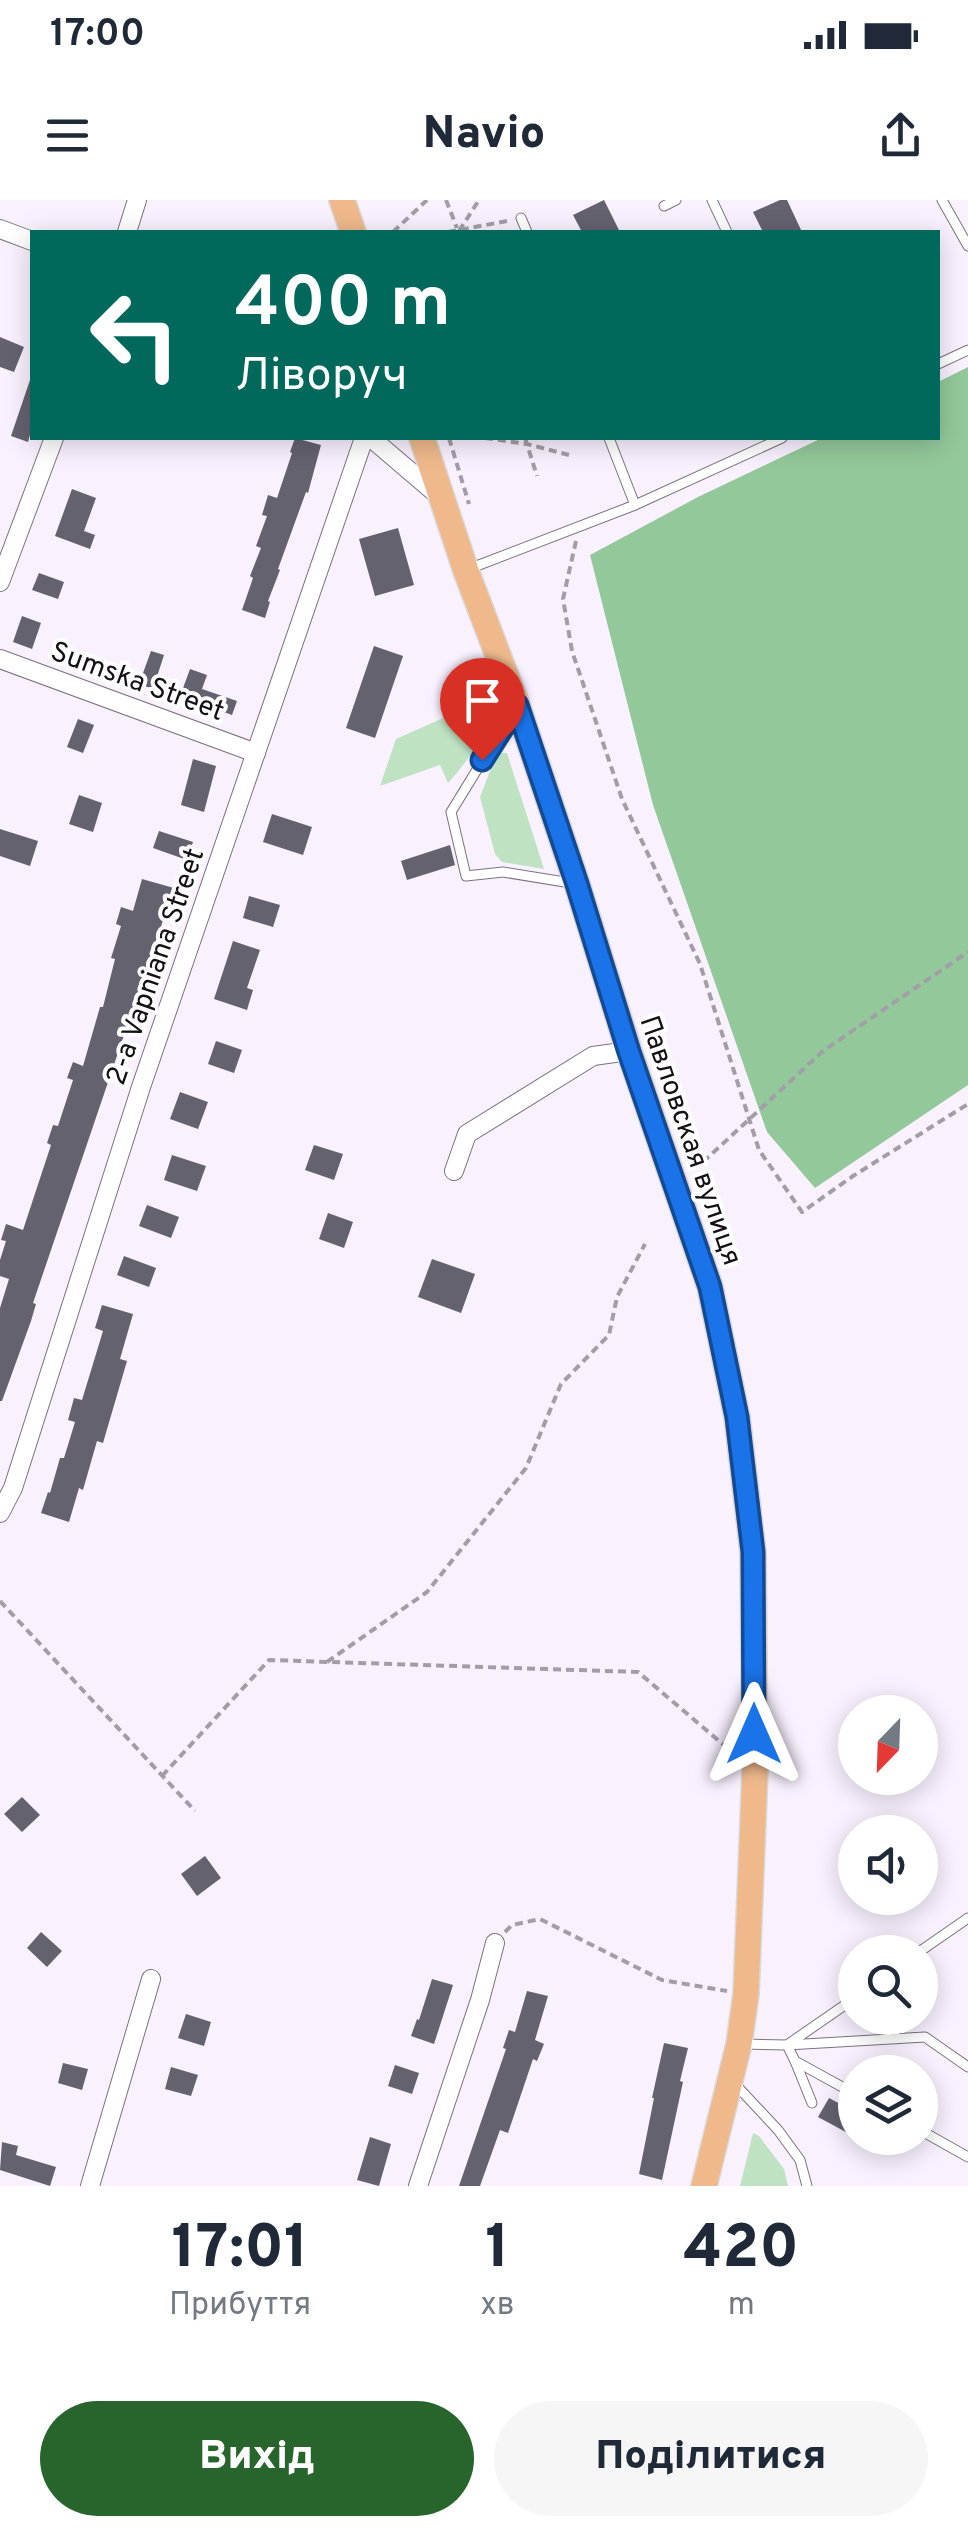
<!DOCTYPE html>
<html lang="uk">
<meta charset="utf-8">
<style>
:root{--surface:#fff;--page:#f6f6f7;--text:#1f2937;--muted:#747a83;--accent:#27652d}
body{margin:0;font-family:Overpass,sans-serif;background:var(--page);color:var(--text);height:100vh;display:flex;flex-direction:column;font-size:38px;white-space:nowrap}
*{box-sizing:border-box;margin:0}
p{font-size:32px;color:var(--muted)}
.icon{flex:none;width:55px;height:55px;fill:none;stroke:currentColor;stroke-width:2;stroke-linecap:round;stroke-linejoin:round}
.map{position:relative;height:1986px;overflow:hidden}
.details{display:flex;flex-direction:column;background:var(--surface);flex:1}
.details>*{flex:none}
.hud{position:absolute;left:30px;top:30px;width:910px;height:210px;border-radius:0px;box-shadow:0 5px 25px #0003;background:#00695c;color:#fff;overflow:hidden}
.needle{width:65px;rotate:203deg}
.buttons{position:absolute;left:838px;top:1495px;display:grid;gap:20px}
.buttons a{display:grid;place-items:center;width:100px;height:100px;border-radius:50%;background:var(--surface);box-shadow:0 5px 25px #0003;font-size:50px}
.pin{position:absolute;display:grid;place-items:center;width:85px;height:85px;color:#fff;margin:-102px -42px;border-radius:50% 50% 50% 0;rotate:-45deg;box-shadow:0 0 10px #0007}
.pin .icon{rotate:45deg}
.me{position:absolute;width:110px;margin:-55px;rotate:0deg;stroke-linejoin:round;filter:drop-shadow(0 0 8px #0008)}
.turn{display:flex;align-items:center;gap:35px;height:210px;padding:0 40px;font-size:45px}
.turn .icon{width:130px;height:130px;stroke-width:2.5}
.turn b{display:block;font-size:70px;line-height:85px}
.eta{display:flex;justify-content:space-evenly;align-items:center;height:170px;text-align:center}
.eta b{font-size:60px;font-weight:800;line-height:70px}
.button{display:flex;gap:20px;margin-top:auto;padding:20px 40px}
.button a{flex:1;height:115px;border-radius:60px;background:var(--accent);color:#fff;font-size:40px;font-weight:800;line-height:115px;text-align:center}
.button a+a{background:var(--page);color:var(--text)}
.status{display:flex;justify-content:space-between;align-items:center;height:70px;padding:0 50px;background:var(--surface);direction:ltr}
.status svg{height:28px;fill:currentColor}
header{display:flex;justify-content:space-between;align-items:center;height:130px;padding:0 40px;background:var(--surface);font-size:45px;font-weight:800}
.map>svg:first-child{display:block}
.green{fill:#bfe2c3}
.forest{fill:#93c89a}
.building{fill:#656270}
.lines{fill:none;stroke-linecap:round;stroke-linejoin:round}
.lane-casing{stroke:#7b727f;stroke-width:11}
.street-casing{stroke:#7b727f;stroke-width:20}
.primary-casing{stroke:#d9d9da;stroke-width:28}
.path{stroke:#a39da7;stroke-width:4;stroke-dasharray:8 5;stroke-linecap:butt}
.lane{stroke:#fff;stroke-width:9}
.street{stroke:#fff;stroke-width:18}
.primary{stroke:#efb98c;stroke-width:25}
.route-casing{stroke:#114b97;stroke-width:25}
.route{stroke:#1a73e8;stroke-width:18}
.labels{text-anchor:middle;stroke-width:8;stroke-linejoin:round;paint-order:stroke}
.street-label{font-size:28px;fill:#141116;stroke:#fff}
</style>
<div class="status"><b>17:00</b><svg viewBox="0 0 49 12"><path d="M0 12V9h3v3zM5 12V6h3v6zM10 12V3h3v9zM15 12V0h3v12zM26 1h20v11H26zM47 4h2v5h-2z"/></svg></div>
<header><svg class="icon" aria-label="menu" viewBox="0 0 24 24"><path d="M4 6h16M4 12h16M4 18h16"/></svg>Navio<svg class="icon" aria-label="share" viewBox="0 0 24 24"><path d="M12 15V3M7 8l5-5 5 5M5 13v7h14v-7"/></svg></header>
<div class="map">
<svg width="968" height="1986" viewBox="0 0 968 1986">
<rect width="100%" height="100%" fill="#faf1ff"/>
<g class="green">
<path d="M477 503 488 508 491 515C483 540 465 564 448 583L440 565 380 586 396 539Z"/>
<path d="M500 553H507L544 669 502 662 495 654 480 597 495 558Z"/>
<path d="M753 1933 759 1936 784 1969 788 1986H740Z"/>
</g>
<path class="forest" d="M968 167V885L815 988 767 932 653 605 590 355 698 297 822 238H938V182Z"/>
<g class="building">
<path d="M604 0 620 32H582L573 15Z"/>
<path d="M780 0H787L802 32H763L753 12Z"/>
<path d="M0 137 24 147 14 172 0 167Z"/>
<path d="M30 180H32V228L28 242 11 236Z"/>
<path d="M295 238 321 245 308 293 306 292 278 369 280 370 268 401 270 402 265 418 242 410 253 378 250 376 261 348 256 346 267 316 262 315 268 295 277 298 292 253 290 252Z"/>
<path d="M72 289 96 298 84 331 95 335 90 349 55 336Z"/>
<path d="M398 328 414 385 375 396 359 339Z"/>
<path d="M39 373 64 382 58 399 32 390Z"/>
<path d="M22 416 41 423 32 449 13 442Z"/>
<path d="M374 446 403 456 375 538 346 528Z"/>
<path d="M151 451 164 455 153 489 139 484Z"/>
<path d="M190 469 207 475 202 489 237 501 232 515 197 502 196 505 179 499Z"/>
<path d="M78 519 94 525 83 553 67 547Z"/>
<path d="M193 559 216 566 204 612 181 605Z"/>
<path d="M79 595 102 603 93 632 69 624Z"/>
<path d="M272 614 312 627 303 655 263 642Z"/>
<path d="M0 629 38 641 30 666 0 656Z"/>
<path d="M159 631 193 642 187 660 153 648Z"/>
<path d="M450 645 455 665 407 680 401 661Z"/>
<path d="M142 679 174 688 33 1103 36 1104 31 1121 2 1201H0V1108L9 1079 0 1076V1060L6 1041 1 1040 6 1024 23 1030 51 945 47 943 53 925 58 926 73 880 67 878 73 862 83 866 100 807H103L115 759 111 758 121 726 116 724 121 707 133 711Z"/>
<path d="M249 696 280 705 273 727 243 718Z"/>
<path d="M233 741 260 750 247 788 253 790 247 810 214 799Z"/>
<path d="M216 841 242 850 234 873 208 864Z"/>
<path d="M180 892 208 902 198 929 170 919Z"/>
<path d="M314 945 343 954 334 980 305 970Z"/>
<path d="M172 955 206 966 197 991 164 980Z"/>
<path d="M147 1005 179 1017 171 1038 139 1026Z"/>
<path d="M328 1013 353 1022 344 1048 319 1039Z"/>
<path d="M124 1056 156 1068 149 1087 117 1075Z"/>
<path d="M432 1059 475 1074 461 1113 418 1097Z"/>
<path d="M102 1105 133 1114 120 1159 127 1161 103 1243 97 1241 83 1290 79 1288 69 1322 41 1313 48 1292 50 1293 60 1258H64L75 1222 68 1220 74 1198 82 1200 103 1131 95 1128Z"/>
<path d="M22 1597 40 1615 22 1632 4 1614Z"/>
<path d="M205 1656 221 1678 197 1696 181 1674Z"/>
<path d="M41 1732 62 1751 47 1767 27 1748Z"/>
<path d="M432 1779 453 1785 434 1844 411 1836 417 1819 419 1820Z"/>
<path d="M527 1791 548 1796 535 1840 544 1844 537 1861 533 1859 508 1933 500 1930 480 1986H459L506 1849 503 1848 509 1830 515 1832Z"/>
<path d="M186 1814 211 1822 204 1846 178 1838Z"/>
<path d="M664 1843 688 1848 680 1881 683 1882 662 1980 639 1974 654 1898H652Z"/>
<path d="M63 1863 88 1869 82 1890 58 1883Z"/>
<path d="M395 1865 419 1873 412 1894 388 1886Z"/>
<path d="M171 1867 198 1875 191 1896 165 1889Z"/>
<path d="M829 1898 855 1912V1937L818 1917Z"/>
<path d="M370 1937 391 1944 379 1986 357 1980Z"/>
<path d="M2 1942 18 1946 16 1955 56 1967 50 1986 0 1970Z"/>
</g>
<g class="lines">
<g class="lane-casing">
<g id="lane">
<path d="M712 0 727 32"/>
<path d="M942 0 968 46"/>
<path d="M664 6 676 0"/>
<path d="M521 18 527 32"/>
<path d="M938 164 968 150"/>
<path d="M609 238 635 305"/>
<path d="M466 370 635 305 782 238"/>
<path d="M513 511 451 612 466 676 503 672 571 683"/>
<path d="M919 1752 968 1718"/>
<path d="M855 1798 787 1845 795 1861 855 1894"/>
<path d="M742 1844 787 1845 925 1837 968 1867"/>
<path d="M795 1861 812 1903"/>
<path d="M735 1884 778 1930 800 1960 807 1986"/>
<path d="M920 1930 968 1957"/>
</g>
</g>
<g class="street-casing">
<g id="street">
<path d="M0 29 32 41"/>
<path d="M127 32 137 0"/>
<path d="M371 238 439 296"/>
<path d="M0 382 54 238"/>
<path d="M0 459 256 553"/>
<path d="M454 971 467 934 593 856 629 851"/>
<path d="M0 1313 13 1288 141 887 364 238"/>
<path d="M90 1986 151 1779"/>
<path d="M418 1986 480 1800 495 1743"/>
</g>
</g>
<g class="primary-casing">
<g id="primary">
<path d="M342 0 353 32"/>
<path d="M422 238 466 371 517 505 577 684 629 851 710 1087 737 1217 753 1352 755 1571 746 1794 739 1844 704 1986"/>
</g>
</g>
<g class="path">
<path d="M446 0 457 28"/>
<path d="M459 31 479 0"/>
<path d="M393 32 427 0"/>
<path d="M448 32 507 21"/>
<path d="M449 238 469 304"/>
<path d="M485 238 527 244 569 255"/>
<path d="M525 238 537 276"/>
<path d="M576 341 563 399 572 451 622 599 700 764 759 950 802 1012 853 976 968 904"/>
<path d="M703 962 823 851 968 752"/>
<path d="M0 1401 195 1611"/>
<path d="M327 1462 427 1392 526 1268 561 1184 609 1135 617 1097 645 1044"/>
<path d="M162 1576 269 1460 638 1472 732 1552"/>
<path d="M505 1732 512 1725 540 1719 662 1780 727 1791"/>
</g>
<use href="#lane" class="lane"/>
<use href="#street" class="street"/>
<use href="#primary" class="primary"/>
</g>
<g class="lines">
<g class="route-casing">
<path id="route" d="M482 560 517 505 577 684 629 852 710 1087 737 1217 753 1352 754 1534"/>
</g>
<use href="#route" class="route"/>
</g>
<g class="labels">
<g class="street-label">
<text transform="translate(138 480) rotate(20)" y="10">Sumska Street</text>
<text transform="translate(154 766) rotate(-71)" y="10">2-a Vapniana Street</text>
<text transform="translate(692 940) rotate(71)" y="10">Павловская вулиця</text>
</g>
</g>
</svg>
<div class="buttons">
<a><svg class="needle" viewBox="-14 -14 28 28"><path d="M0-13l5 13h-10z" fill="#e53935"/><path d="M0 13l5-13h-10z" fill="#747a83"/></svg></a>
<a><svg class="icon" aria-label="sound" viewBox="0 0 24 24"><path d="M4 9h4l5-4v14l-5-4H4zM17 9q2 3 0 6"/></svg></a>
<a><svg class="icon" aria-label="search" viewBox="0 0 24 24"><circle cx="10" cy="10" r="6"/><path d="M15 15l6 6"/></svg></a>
<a><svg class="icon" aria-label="layers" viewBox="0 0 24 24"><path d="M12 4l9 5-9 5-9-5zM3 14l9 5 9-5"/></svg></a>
</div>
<div class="pin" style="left:482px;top:560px;background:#d93025"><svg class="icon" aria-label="arrive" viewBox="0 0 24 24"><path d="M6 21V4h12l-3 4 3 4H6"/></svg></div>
<svg class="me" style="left:754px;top:1534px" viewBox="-20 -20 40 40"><path d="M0-17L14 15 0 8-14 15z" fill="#1a73e8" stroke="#fff" stroke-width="4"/></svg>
<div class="hud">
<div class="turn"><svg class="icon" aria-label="left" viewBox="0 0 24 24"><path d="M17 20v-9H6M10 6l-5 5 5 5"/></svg><div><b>400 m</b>Ліворуч</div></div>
</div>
</div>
<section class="details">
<div class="eta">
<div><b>17:01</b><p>Прибуття</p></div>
<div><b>1</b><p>хв</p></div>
<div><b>420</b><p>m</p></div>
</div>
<div class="button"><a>Вихід</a><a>Поділитися</a></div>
</section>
